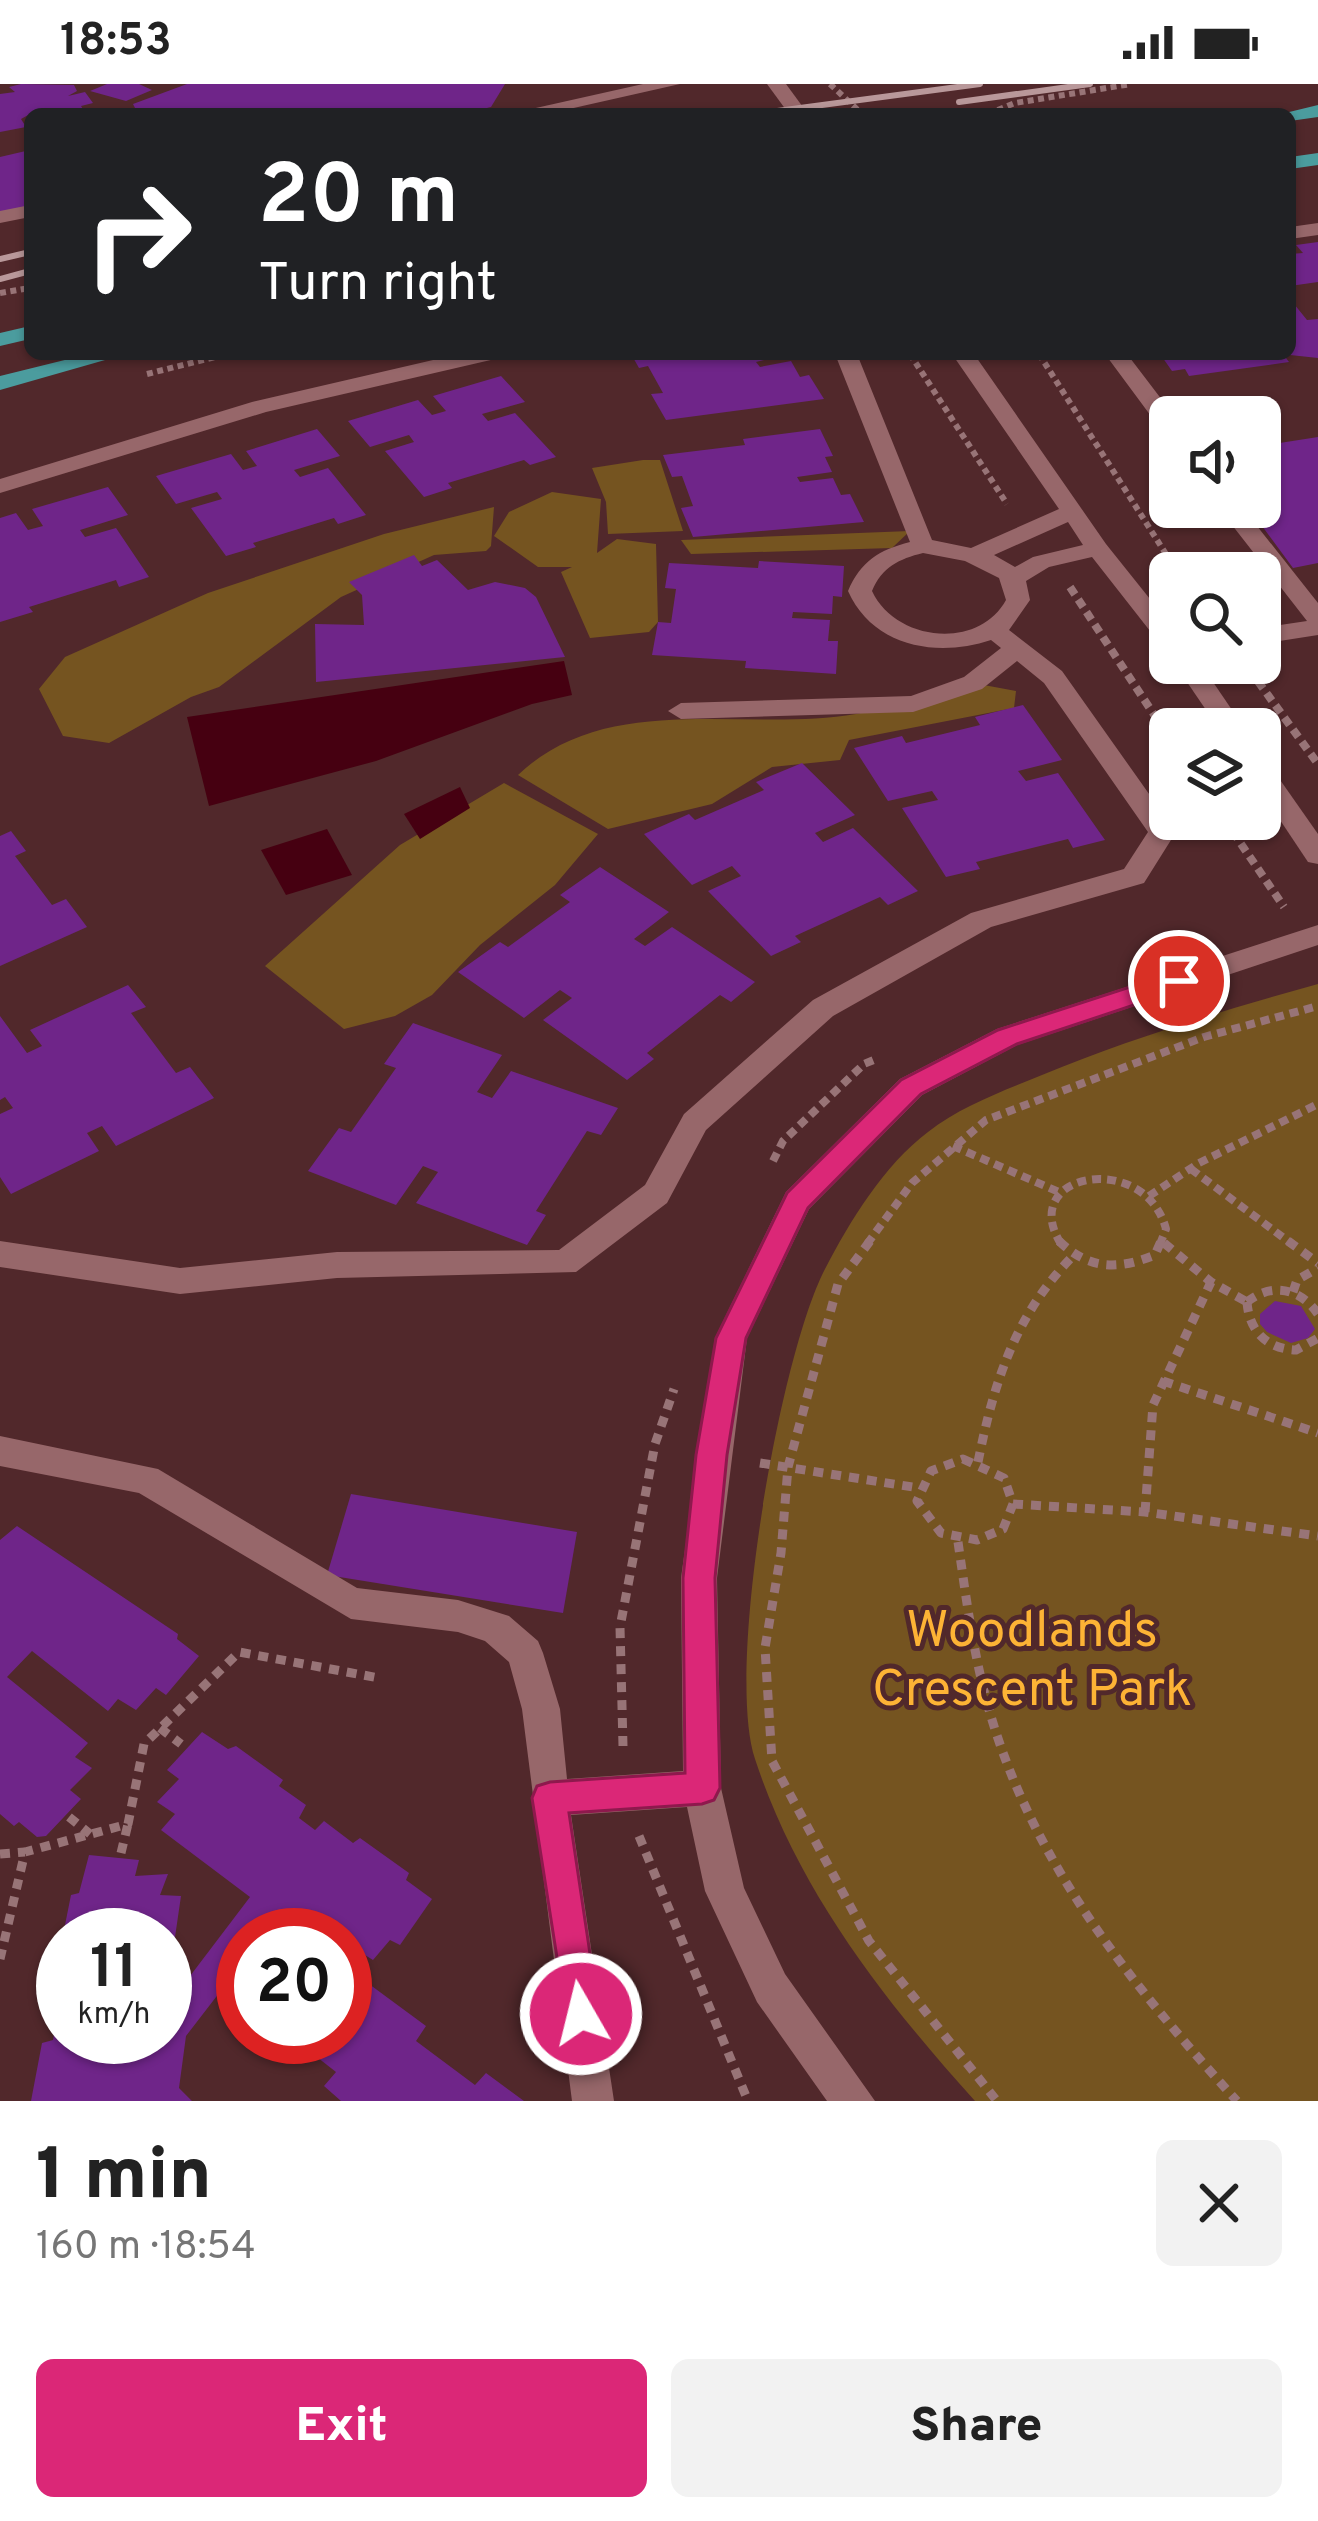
<!DOCTYPE html>
<meta charset="utf-8">
<style>
:root{--surface:#fff;--page:#f2f2f2;--text:#222;--muted:#767676;--accent:#db2777}
body{margin:0;font-family:Overpass,sans-serif;background:var(--page);color:var(--text);height:100vh;display:flex;flex-direction:column;font-size:45px;white-space:nowrap}
*{box-sizing:border-box;margin:0}
p{font-size:39px;color:var(--muted)}
.icon{flex:none;width:66px;height:66px;fill:none;stroke:currentColor;stroke-width:2;stroke-linecap:round;stroke-linejoin:round}
.map{position:relative;height:2017px;overflow:hidden}
.side{display:flex;flex-direction:column;background:var(--surface);flex:1}
.side>*{flex:none}
.guide{position:absolute;left:24px;top:24px;width:1272px;height:252px;border-radius:18px;box-shadow:0 3px 9px #0004;background:#202124;color:#fff;overflow:hidden}
.controls{position:absolute;left:1149px;top:312px;display:grid;gap:24px}
.controls a{display:grid;place-items:center;width:132px;height:132px;border-radius:18px;background:var(--surface);box-shadow:0 3px 9px #0004;font-size:60px}
.speed{position:absolute;left:36px;top:1824px;display:flex;gap:24px;font-size:60px;font-weight:700;text-align:center}
.speed>*{display:grid;place-content:center;width:156px;height:156px;border-radius:50%;background:var(--surface);box-shadow:0 3px 9px #0004;line-height:1}
.speed small{font-size:30px;font-weight:400}
.speed .limit{border:18px solid #d22;background:#fff;color:#111}
.pin{position:absolute;display:grid;place-items:center;width:102px;height:102px;color:#fff;margin:-51px;border:6px solid #fff;border-radius:50%;box-shadow:0 3px 12px #0007}
.me{position:absolute;width:132px;margin:-66px;rotate:352deg;stroke-linejoin:round;filter:drop-shadow(0 0 9px #0008)}
.turn{display:flex;align-items:center;gap:42px;height:252px;padding:0 36px;font-size:54px}
.turn .icon{width:156px;height:156px;stroke-width:2.5}
.turn b{display:block;font-size:84px;line-height:102px}
.round{display:grid;place-items:center;flex:none;width:126px;height:126px;border-radius:18px;background:var(--page)}
.summary{display:flex;align-items:center;justify-content:space-between;height:204px;padding:0 36px}
h1{font-size:72px;font-weight:800;line-height:90px}
.primary-button{display:flex;gap:24px;margin-top:auto;padding:24px 36px}
.primary-button a{flex:1;height:138px;border-radius:18px;background:var(--accent);color:#fff;font-size:48px;font-weight:800;line-height:138px;text-align:center}
.primary-button a+a{background:var(--page);color:var(--text)}
.status{display:flex;justify-content:space-between;align-items:center;height:84px;padding:0 60px;background:var(--surface);direction:ltr}
.status svg{height:33px;fill:currentColor}
.map>svg:first-child{display:block}
.green{fill:#755420}
.water{fill:#460011}
.building{fill:#6f2589}
.lines{fill:none;stroke-linecap:round;stroke-linejoin:round}
.path-far2{stroke:#987477;stroke-width:6;stroke-dasharray:6 4.5;stroke-linecap:butt}
.path-far1{stroke:#987477;stroke-width:8;stroke-dasharray:9 6;stroke-linecap:butt}
.path{stroke:#987477;stroke-width:9;stroke-dasharray:10 8;stroke-linecap:butt}
.minor{fill:#97676a;fill-rule:evenodd}
.major{fill:#4b9c9e;fill-rule:evenodd}
.rail{stroke:#b9989a;stroke-width:6}
.route{fill:#db2777;stroke:#8e194d;stroke-width:3}
.labels{text-anchor:middle;stroke-width:10;stroke-linejoin:round;paint-order:stroke}
.near-park-label{font-size:51px;fill:#fdb335;stroke:#51282b}
</style>
<div class="status"><b>18:53</b><svg viewBox="0 0 49 12"><path d="M0 12V9h3v3zM5 12V6h3v6zM10 12V3h3v9zM15 12V0h3v12zM26 1h20v11H26zM47 4h2v5h-2z"/></svg></div>
<div class="map">
<svg width="1318" height="2017" viewBox="0 0 1318 2017">
<rect width="100%" height="100%" fill="#51282b"/>
<g class="green">
<path d="M643 376H660L683 447 608 450 606 418 592 384Z"/>
<path d="M552 408 601 415 597 469 617 455 656 460 658 538 649 548 590 554 561 488 572 483H538L494 452 509 428Z"/>
<path d="M494 423 491 462 486 467 434 471 341 513 219 603 191 613 109 659 63 652 39 605 65 573 208 509 384 450Z"/>
<path d="M910 447 892 464 691 470 681 456Z"/>
<path d="M973 599 1016 607 1014 624 849 656 840 676 772 683 712 720 608 745 518 691C608 605 745 649 856 630 895 623 934 609 973 599Z"/>
<path d="M504 699 598 750 555 801 480 861 432 911 395 932 344 945 265 882 400 761Z"/>
<path d="M1318 900V2017H975C884 1916 798 1806 755 1675 725 1585 780 1271 825 1185 850 1137 884 1081 928 1048 961 1022 1003 1007 1042 991 1132 954 1224 926 1318 900Z"/>
</g>
<g class="water">
<path d="M564 577 572 611 532 620 376 677 209 722 187 633Z"/>
<path d="M460 703 470 724 420 755 404 730Z"/>
<path d="M327 745 352 791 286 811 261 766Z"/>
</g>
<g class="building">
<path d="M21 0 74 1 77 7 68 12 85 8 93 19 81 22 86 30H30L21 35 26 43 0 48V10L15 8 9 3Z"/>
<path d="M107 0H139L152 6 126 17 90 7Z"/>
<path d="M187 0H505L491 23 462 30H138L133 20Z"/>
<path d="M30 66V122L0 129V73Z"/>
<path d="M1318 158V198L1290 202V170L1303 169 1296 161Z"/>
<path d="M1290 215 1307 236 1318 235V274L1290 271Z"/>
<path d="M631 270H788L756 278 760 283 791 277 800 293 809 291 824 315 666 336 651 310 663 309 648 282 639 284Z"/>
<path d="M1160 270H1283L1289 278 1189 292 1185 285 1172 287Z"/>
<path d="M501 292 525 318 482 330 488 337 515 329 556 373 530 381 524 376 448 399 452 404 424 413 385 367 414 358 409 351 370 363 348 337 418 316 432 331 446 327 433 312Z"/>
<path d="M317 345 340 372 294 386 300 393 328 384 366 431 338 440 334 434 253 459 256 463 226 472 191 424 222 415 217 408 176 420 156 392 231 370 243 386 257 382 246 367Z"/>
<path d="M820 345 833 372 825 373 832 388 797 393 800 398 833 394 841 411 850 410 864 438 693 453 681 424 693 422 682 392 672 393 663 371 745 361 743 355Z"/>
<path d="M1318 353V479L1293 484 1248 423H1260V362Z"/>
<path d="M108 403 128 431 80 446 85 453 116 444 149 493 119 503 116 496 29 523 33 528 0 538V434L16 429 28 446 43 442 32 425Z"/>
<path d="M414 471 422 482 437 476 468 506 495 498 525 504 536 513 565 573 316 598 315 540 364 541 362 511 349 498Z"/>
<path d="M759 477 844 482 842 513 833 512 832 530 793 528 792 534 830 536 828 557H838L836 590 745 584 746 577 652 571 658 538 671 539 676 505 665 504 669 479 758 484Z"/>
<path d="M1023 621 1062 676 1018 687 1026 697 1058 689 1105 756 1073 764 1068 755 976 778 980 785 946 793 902 724 938 716 932 707 888 717 854 664 902 652 906 659 980 641 975 633Z"/>
<path d="M802 679 855 731 815 749 823 758 853 744 918 807 888 821 880 813 795 852 801 858 771 872 708 807 741 792 732 782 692 801 644 750 689 730 695 736 764 706 756 698Z"/>
<path d="M11 747 26 767 15 772 52 821 66 815 87 843 0 882V752Z"/>
<path d="M600 783 669 828 634 855 645 862 672 843 755 898 731 918 720 911 647 969 654 975 627 996 543 936 572 914 560 906 524 934 458 888 500 858 508 863 570 818 560 811Z"/>
<path d="M128 901 146 923 131 929 176 989 190 983 214 1014 116 1062 102 1042 87 1049 99 1067 11 1110 0 1093V1030L13 1024 5 1013 0 1016V932L27 969 42 962 30 946Z"/>
<path d="M413 939 502 971 477 1008 492 1014 511 987 618 1024 601 1051 587 1047 536 1127 546 1131 527 1161 416 1119 438 1088 423 1082 396 1121 308 1087 339 1044 351 1048 396 984 384 980Z"/>
<path d="M1275 1217 1301 1222 1315 1245 1308 1254 1291 1259 1267 1248 1260 1240V1230Z"/>
<path d="M351 1410 577 1448 563 1529 327 1491Z"/>
<path d="M17 1442 178 1550 177 1555 199 1572 166 1611 156 1604 136 1626 118 1615 108 1627 32 1567 7 1593 88 1659 75 1673 92 1684 70 1706 81 1715 46 1752 37 1753 19 1738 14 1742 0 1730V1456Z"/>
<path d="M202 1648 228 1665 236 1662 283 1696 279 1702 306 1721 299 1734 315 1746 324 1737 353 1759 360 1754 409 1789 406 1796 432 1815 400 1861 390 1856 373 1876 352 1863 345 1874V1851H302L279 1831 264 1851H243V1878L186 1952 179 2004 192 2017H31L42 1959 53 1956 61 1913 63 1953H165V1925L250 1813 161 1746 175 1730 157 1718 179 1695 167 1686Z"/>
<path d="M89 1771 139 1776 135 1792 168 1790 160 1811 181 1812 168 1901 165 1851H63L71 1811 79 1809Z"/>
<path d="M369 1900 426 1942 416 1957 475 2001 486 1989 524 2017H341L324 2002 336 1988 313 1970 326 1953H345V1930Z"/>
</g>
<g class="lines">
<g class="path-far2">
<path d="M830 0 862 30"/>
<path d="M988 30 1015 19 1131 0"/>
<path d="M0 209 30 204"/>
<path d="M910 270 1007 420"/>
<path d="M1039 270 1178 489"/>
<path d="M147 290 227 270"/>
</g>
<g class="path-far1">
<path d="M1070 503 1170 655"/>
<path d="M1249 585 1318 680"/>
<path d="M1224 735 1284 823"/>
<path d="M953 1062 1059 1108"/>
<path d="M773 1077 783 1057 864 980 876 975"/>
<path d="M1191 1085 1292 1160"/>
<path d="M1149 1112 1199 1079 1318 1020"/>
<path d="M867 1160 912 1099 986 1036 1204 953 1318 922"/>
<path d="M1061 1160C1016 1088 1145 1066 1166 1145L1160 1160"/>
</g>
<g class="path">
<path d="M870 1157 838 1200 788 1383 781 1469 765 1564 772 1677 869 1857 997 2017"/>
<path d="M1059 1157C1089 1186 1118 1186 1155 1171L1161 1157"/>
<path d="M1288 1157 1318 1179"/>
<path d="M1164 1159 1211 1198 1247 1218"/>
<path d="M1293 1208 1297 1196 1318 1184"/>
<path d="M1247 1218C1249 1247 1267 1265 1296 1266L1318 1254"/>
<path d="M1247 1218C1272 1198 1300 1204 1318 1230"/>
<path d="M1163 1297 1318 1349"/>
<path d="M963 1375 1004 1394 1013 1420 1003 1445 977 1456 941 1449 917 1417 931 1387Z"/>
<path d="M978 1378C994 1298 1015 1231 1073 1172"/>
<path d="M760 1379 919 1404"/>
<path d="M1013 1420 1145 1428 1318 1452"/>
<path d="M1145 1428 1153 1321 1211 1198"/>
<path d="M958 1458C966 1513 973 1568 988 1622 1031 1777 1131 1900 1237 2017"/>
<path d="M160 1644 181 1660"/>
<path d="M623 1662 620 1543 655 1360 674 1305"/>
<path d="M69 1733 90 1750"/>
<path d="M639 1752 748 2017"/>
<path d="M121 1769 128 1740"/>
<path d="M0 1770 25 1768"/>
<path d="M0 1875 25 1768 128 1740 144 1660 239 1568 379 1594"/>
</g>
<g class="minor">
<path d="M643 0H680L547 30H509Z"/>
<path d="M767 0H786L808 30H789Z"/>
<path d="M30 121V133L0 139V127Z"/>
<path d="M1318 139V151L1290 155V143Z"/>
<path d="M459 270H498L495 275 266 328 0 409V395L252 318Z"/>
<path d="M835 270H857L932 456 971 464 1059 425 952 270H974L1106 460 1170 540V564L1161 561 1092 473 1049 483 1026 497 1030 516 1009 546 1062 587 1176 748 1144 799 991 843 833 932 706 1046 667 1119 576 1188 337 1194 180 1210 0 1183V1157L180 1184 337 1168 559 1166 645 1101 684 1030 813 916 971 829 1124 785 1148 748 1044 599 1017 577 982 605 913 628 681 635 668 627 681 619 911 612 964 593 1001 564 991 556C937 574 873 563 848 507 861 477 879 466 910 458ZM1068 438 1083 461 1033 473 1015 483 994 471ZM923 469 965 477 999 494 1006 516C978 567 895 557 872 507 882 483 899 475 923 469Z"/>
<path d="M1105 270H1127L1175 333H1170V349L1162 347Z"/>
<path d="M1218 423H1242L1318 519V551L1260 560V544L1307 537Z"/>
<path d="M1174 579H1200L1245 645H1219Z"/>
<path d="M1260 677 1269 680 1318 750V780L1308 778 1260 706Z"/>
<path d="M1318 841V861L1017 961 922 1011 809 1125 747 1254 717 1494 721 1704 744 1804 785 1890 875 2017H827L757 1918 705 1807 687 1723 571 1731 614 2017H572L522 1625 509 1578 485 1557 458 1548 351 1535 139 1409 0 1382V1352L158 1385 357 1504 458 1516 509 1532 538 1557 543 1569 560 1625 567 1695 683 1687 681 1494 715 1254 786 1108 900 995 997 945Z"/>
</g>
<g class="major">
<path d="M1318 21V33L1290 37V30H1281Z"/>
<path d="M1318 69V81L1290 85V73Z"/>
<path d="M30 242V255L0 262V249Z"/>
<path d="M89 270H126L0 306V292Z"/>
</g>
<g class="rail">
<path d="M959 18 1090 0"/>
<path d="M755 30 980 0"/>
<path d="M0 175 30 168"/>
<path d="M0 195 30 187"/>
</g>
</g>
<path class="route" d="M1179 887 1188 890 1192 897 1188 903 1017 960 921 1010 808 1124 746 1254 727 1371 715 1494 720 1704 714 1716 702 1720 569 1729 599 1930 594 1944 581 1949 568 1944 532 1714 537 1702 550 1698 685 1689 683 1494 696 1371 716 1254 787 1109 901 996 998 946Z"/>
<g class="labels">
<g class="near-park-label">
<text x="1032" y="1562">Woodlands<tspan x="1032" dy="59">Crescent Park</tspan></text>
</g>
</g>
</svg>
<div class="controls">
<a><svg class="icon" aria-label="sound" viewBox="0 0 24 24"><path d="M4 9h4l5-4v14l-5-4H4zM17 9q2 3 0 6"/></svg></a>
<a><svg class="icon" aria-label="search" viewBox="0 0 24 24"><circle cx="10" cy="10" r="6"/><path d="M15 15l6 6"/></svg></a>
<a><svg class="icon" aria-label="layers" viewBox="0 0 24 24"><path d="M12 4l9 5-9 5-9-5zM3 14l9 5 9-5"/></svg></a>
</div>
<div class="speed"><div>11<small>km/h</small></div><div class="limit">20</div></div>
<div class="pin" style="left:1179px;top:897px;background:#d93025"><svg class="icon" aria-label="arrive" viewBox="0 0 24 24"><path d="M6 21V4h12l-3 4 3 4H6"/></svg></div>
<svg class="me" style="left:581px;top:1930px" viewBox="-20 -20 40 40"><circle r="17" fill="#db2777" stroke="#fff" stroke-width="3"/><path d="M0-11L8 9 0 5-8 9z" fill="#fff"/></svg>
<div class="guide">
<div class="turn"><svg class="icon" aria-label="right" viewBox="0 0 24 24"><path d="M7 20v-9h11M14 6l5 5-5 5"/></svg><div><b>20 m</b>Turn right</div></div>
</div>
</div>
<section class="side">
<div class="summary"><div><h1>1 min</h1><p>160 m · 18:54</p></div><a class="round"><svg class="icon" aria-label="close" viewBox="0 0 24 24"><path d="M6 6l12 12M18 6L6 18"/></svg></a></div>
<div class="primary-button"><a>Exit</a><a>Share</a></div>
</section>
